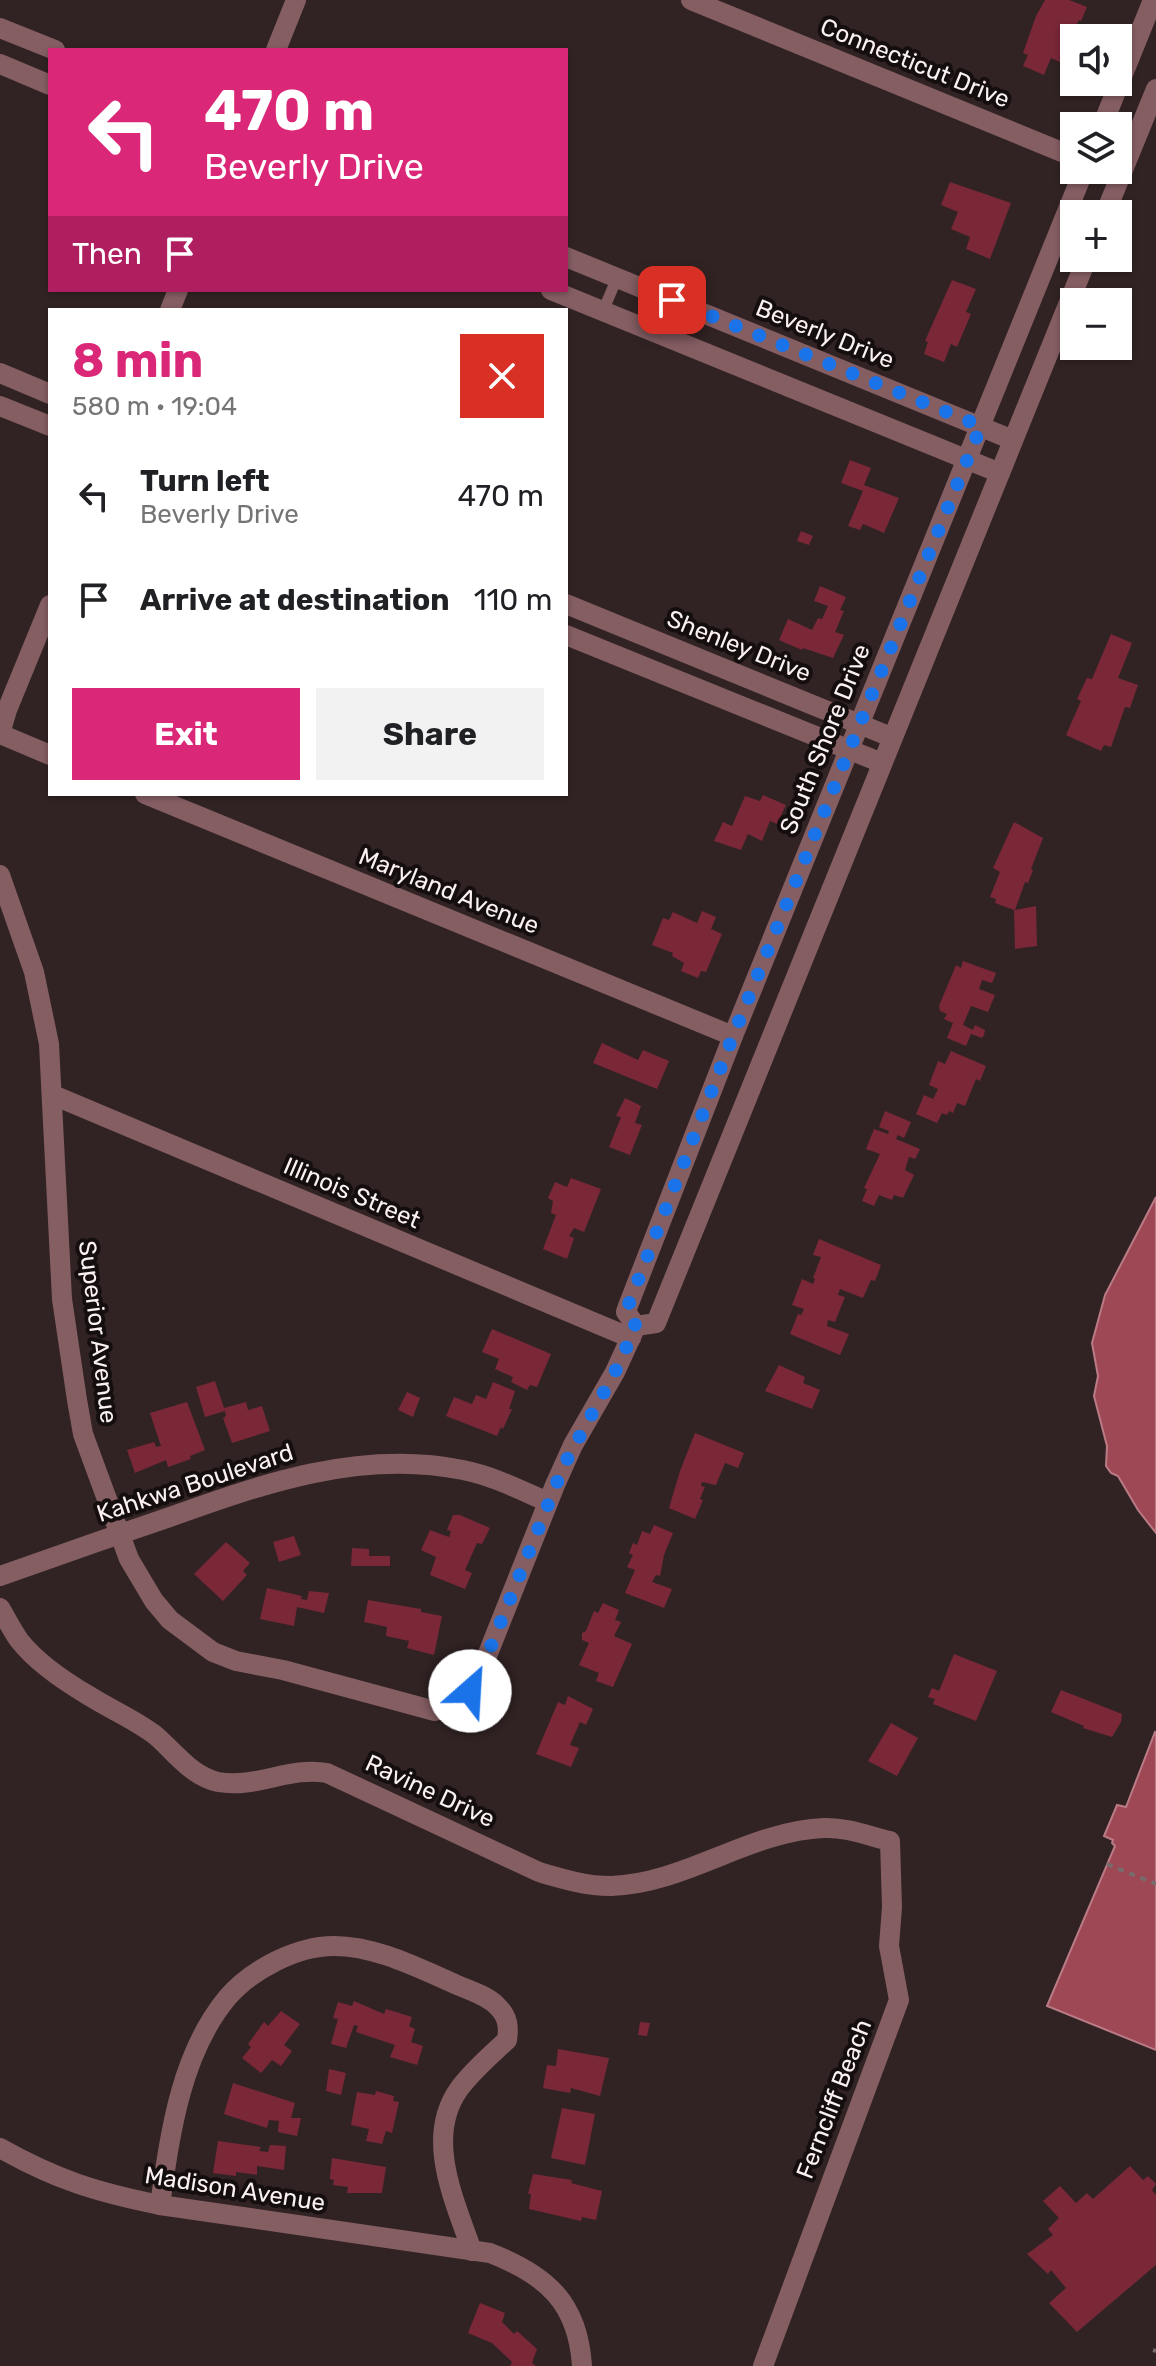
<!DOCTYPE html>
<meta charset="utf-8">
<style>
:root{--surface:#fff;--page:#f2f2f2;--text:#202124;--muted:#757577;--accent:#db2777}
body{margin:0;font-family:Rubik,sans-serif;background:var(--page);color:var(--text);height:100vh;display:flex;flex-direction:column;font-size:30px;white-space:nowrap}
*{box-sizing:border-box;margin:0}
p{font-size:26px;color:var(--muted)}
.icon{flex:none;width:44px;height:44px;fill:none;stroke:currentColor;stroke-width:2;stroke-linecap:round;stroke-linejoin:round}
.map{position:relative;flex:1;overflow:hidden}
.panel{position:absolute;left:48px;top:308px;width:520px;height:488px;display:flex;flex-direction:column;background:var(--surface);border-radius:0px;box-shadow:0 2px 6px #0004}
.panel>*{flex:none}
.top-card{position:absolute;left:48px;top:48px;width:520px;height:244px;border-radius:0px;box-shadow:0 2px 6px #0004;background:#db2777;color:#fff;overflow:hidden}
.buttons{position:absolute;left:1060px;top:24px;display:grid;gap:16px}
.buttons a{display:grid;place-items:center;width:72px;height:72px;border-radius:0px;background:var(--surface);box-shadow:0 2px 6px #0004;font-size:40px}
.pin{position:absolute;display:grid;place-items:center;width:68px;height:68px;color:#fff;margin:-34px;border-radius:16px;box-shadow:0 4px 12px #0006}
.me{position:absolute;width:88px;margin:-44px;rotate:26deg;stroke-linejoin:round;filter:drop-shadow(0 0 6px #0008)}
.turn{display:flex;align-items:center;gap:28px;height:168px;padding:0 24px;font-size:36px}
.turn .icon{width:104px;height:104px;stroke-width:2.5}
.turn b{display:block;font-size:56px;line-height:68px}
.then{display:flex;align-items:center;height:76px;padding:0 24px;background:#0003;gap:16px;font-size:30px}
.round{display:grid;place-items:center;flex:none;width:84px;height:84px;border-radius:0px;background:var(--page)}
.summary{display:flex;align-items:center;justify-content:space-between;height:136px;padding:0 24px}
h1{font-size:48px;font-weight:700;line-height:60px;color:var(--accent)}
.primary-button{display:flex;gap:16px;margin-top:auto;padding:16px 24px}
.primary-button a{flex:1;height:92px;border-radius:0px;background:var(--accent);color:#fff;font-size:32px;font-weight:700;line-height:92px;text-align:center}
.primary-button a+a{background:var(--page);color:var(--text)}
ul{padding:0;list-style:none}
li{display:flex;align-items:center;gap:24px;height:104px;padding:0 24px}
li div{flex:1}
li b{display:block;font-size:30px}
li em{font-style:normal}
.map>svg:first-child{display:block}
.water{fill:#9e4856;stroke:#ba7b85;stroke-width:2}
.building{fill:#7a2738}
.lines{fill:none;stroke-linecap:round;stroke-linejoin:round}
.path{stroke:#786b6c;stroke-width:4;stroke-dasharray:6 6;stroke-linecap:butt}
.service{stroke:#855e62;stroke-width:11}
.minor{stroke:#855e62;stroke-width:20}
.route{stroke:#1a73e8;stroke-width:14;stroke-dasharray:0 25.2}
.labels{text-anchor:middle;stroke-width:8;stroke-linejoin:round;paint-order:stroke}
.street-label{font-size:24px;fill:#fcf1f2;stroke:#150e0f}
</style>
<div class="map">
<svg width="1156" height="2366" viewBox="0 0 1156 2366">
<rect width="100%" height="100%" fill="#312324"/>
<g class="water">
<path d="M1156 1197V1533L1138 1510 1118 1476 1111 1473 1106 1466 1107 1446 1094 1396 1098 1376 1092 1343 1105 1295Z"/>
<path d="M1155 1732 1156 1733V2050L1047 2006 1115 1846 1112 1843 1113 1840 1104 1836 1117 1805 1126 1807Z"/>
</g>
<g class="building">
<path d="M1045 0H1069L1087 7 1081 21 1079 20 1074 29 1060 62 1051 58 1044 75 1023 66 1028 55 1023 53 1036 16Z"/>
<path d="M950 182 1011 203 990 259 966 249 970 237 951 229 958 212 941 205Z"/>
<path d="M952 280 976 289 966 312 971 314 957 347 951 344 944 362 924 354 928 342 925 341Z"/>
<path d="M850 460 871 468 864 485 899 498 884 533 863 524 860 530 848 526 863 491 841 483Z"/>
<path d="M801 531 813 536 809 545 797 541Z"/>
<path d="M820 586 846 597 840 610 844 611 835 632 844 635 833 658 803 648 802 650 779 640 788 619 812 630 818 618 822 619 828 606 814 601Z"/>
<path d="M1111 634 1132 643 1118 678 1138 685 1130 708 1125 707 1111 747 1104 745 1101 751 1066 735 1081 701 1077 699 1087 678 1092 679Z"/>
<path d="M763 795 786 805 777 824 770 821 762 841 748 834 741 850 714 841 723 822 732 826 745 796 760 801Z"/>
<path d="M1014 822 1043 838 1031 869 1033 870 1028 883 1025 882 1015 910 1036 906 1037 946 1015 949 1014 910 995 903 996 899 990 897 1000 872 993 868Z"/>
<path d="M702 911 716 917 711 929 722 934 706 972 701 971 698 978 681 971 684 963 672 956 673 953 652 945 663 918 669 920 673 912 697 923Z"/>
<path d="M963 961 996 973 992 983 982 980 979 989 995 995 988 1012 971 1006 963 1025 973 1030 975 1025 985 1030 984 1035 982 1038 971 1034 966 1046 947 1038 953 1023 944 1019 947 1014 940 1011 939 1006 956 965 961 968Z"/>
<path d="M602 1043 638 1060 643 1050 669 1061 657 1089 593 1063Z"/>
<path d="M951 1051 986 1066 980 1081 976 1079 965 1106 957 1103 953 1113 949 1111 947 1115 942 1113 937 1123 916 1114 924 1095 933 1099 938 1089 929 1085 938 1061 945 1064Z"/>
<path d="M625 1098 641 1106 635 1123 642 1125 630 1155 609 1147 621 1117 616 1116Z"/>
<path d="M885 1111 911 1122 904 1138 898 1135 896 1139 920 1149 915 1159 909 1157 905 1170 914 1175 903 1198 894 1195 892 1200 879 1195 874 1206 862 1201 867 1189 864 1188 880 1154 866 1149 874 1129 888 1134 889 1131 879 1127Z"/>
<path d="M571 1178 601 1189 584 1232 574 1228 569 1236 574 1238 567 1259 543 1249 556 1215 551 1213 553 1201 548 1198 555 1182 567 1187Z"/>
<path d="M819 1239 881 1265 875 1281 871 1280 863 1298 840 1289 838 1295 845 1297 835 1322 828 1320 827 1326 849 1334 840 1355 790 1334 798 1314 801 1315 804 1309 792 1305 802 1279 813 1284 815 1279 813 1278 821 1257 813 1255Z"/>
<path d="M492 1329 551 1354 537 1387 530 1385 527 1390 511 1382 513 1377 495 1369 499 1359 482 1352Z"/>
<path d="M779 1365 805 1377 803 1383 820 1390 812 1409 765 1391Z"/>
<path d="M215 1381 224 1408 246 1402 248 1410 262 1406 270 1431 232 1443 223 1418 226 1416 225 1411 205 1417 196 1387Z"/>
<path d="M493 1382 515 1391 509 1409H512L503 1429 501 1427 497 1436 446 1416 454 1397 472 1404 476 1395 486 1399Z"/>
<path d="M407 1392 420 1398 413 1417 398 1410Z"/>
<path d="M187 1402 205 1450 190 1456 191 1459 168 1467 166 1460 135 1473 127 1450 154 1442 156 1447 161 1446 150 1413Z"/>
<path d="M695 1433 744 1453 738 1468 725 1463 716 1485 702 1482 701 1486 705 1487 700 1499 703 1500 695 1519 669 1508 680 1471Z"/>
<path d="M453 1515H460L490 1528 482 1544 477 1543 465 1570 472 1573 465 1589 430 1575 436 1557 421 1550 430 1530 449 1537 451 1531 447 1530Z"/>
<path d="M654 1525 673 1533 664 1555 660 1576 656 1575 652 1582 672 1589 664 1608 625 1593 635 1570 627 1567 633 1555 629 1553 633 1543 637 1545 642 1531 650 1534Z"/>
<path d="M294 1536 301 1555 279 1562 273 1542Z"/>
<path d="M226 1542 250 1563 243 1571 247 1575 223 1601 194 1574Z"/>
<path d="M352 1548 369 1549V1556H390V1566H351Z"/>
<path d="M267 1588 302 1596 301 1599 307 1600 309 1591 329 1593 324 1613 297 1607 294 1626 260 1619Z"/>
<path d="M368 1600 421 1609V1612L442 1616 434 1655 407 1648 409 1641 386 1636 387 1627 364 1622Z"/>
<path d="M603 1603 619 1610 615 1620 621 1622 614 1636 632 1644 613 1687 596 1681 599 1673 579 1665 589 1643 582 1640V1633L586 1631 594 1611 598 1613Z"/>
<path d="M954 1654 997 1671 976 1721 933 1704 935 1699 928 1697 932 1688 939 1691Z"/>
<path d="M1061 1690 1122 1714 1121 1722 1112 1737 1083 1728 1084 1726 1051 1712Z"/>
<path d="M568 1696 593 1709 586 1725 580 1722 570 1745 579 1748 571 1767 536 1754 558 1702 565 1705Z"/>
<path d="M891 1723 918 1738 897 1776 868 1761Z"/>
<path d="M354 2001 384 2014 386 2009 412 2017 409 2026 415 2029 411 2042 423 2046 417 2065 390 2057 395 2045 356 2032 358 2026 354 2025 346 2048 331 2044 338 2019 333 2018 338 2002 352 2006Z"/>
<path d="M281 2011 300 2024 284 2045 292 2051 281 2066 272 2060 261 2073 242 2058 251 2047 248 2044 264 2022 268 2026Z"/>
<path d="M640 2022 650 2023 647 2036 638 2035Z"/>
<path d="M558 2049 609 2058 600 2096 571 2088 570 2093 543 2088 547 2065 556 2066Z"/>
<path d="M329 2069 346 2073 341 2095 326 2091Z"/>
<path d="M233 2083 295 2103 291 2118H301L297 2136 278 2132 279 2121 269 2120 267 2128 224 2114Z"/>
<path d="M376 2091 394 2096 393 2101 399 2102 392 2133 386 2131 382 2144 366 2141 369 2129 351 2125 357 2092 375 2095Z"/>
<path d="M562 2108 595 2114 585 2165 551 2158Z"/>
<path d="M218 2141 261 2147 259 2151 268 2152 270 2145 286 2146 284 2170 257 2166V2175L236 2172V2176L213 2173Z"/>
<path d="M332 2158 386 2167 382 2193H347L348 2187 333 2185 334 2180 330 2179V2176Z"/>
<path d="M1130 2166 1143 2180 1148 2176 1156 2184 1152 2190 1156 2195V2265L1077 2332 1049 2303 1066 2288 1051 2270 1048 2274 1027 2254 1053 2235 1048 2229 1059 2218 1043 2201 1060 2186 1076 2203 1087 2193 1093 2199Z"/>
<path d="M533 2174 572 2180 571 2183 602 2191 596 2220 582 2217 581 2221 529 2209 531 2194H528Z"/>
<path d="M480 2303 505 2313 502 2322 514 2334 517 2331 537 2349 532 2363 536 2366H510L512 2362 492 2343 468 2333Z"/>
</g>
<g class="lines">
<g class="path">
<path d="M1107 1864 1156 1884"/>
<path d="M1153 2350 1156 2351"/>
</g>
<path class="service" d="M603 311 617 278"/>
<g class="minor">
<path d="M691 0 1074 157"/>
<path d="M0 28 55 50"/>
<path d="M276 50 296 0"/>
<path d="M0 64 50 85"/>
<path d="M1102 126 1153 0"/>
<path d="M1084 170 733 1036 628 1306 626 1312 636 1326 656 1323 1087 258"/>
<path d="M1105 214 1156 89"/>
<path d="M566 257 1013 440"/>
<path d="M551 290 1000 473"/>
<path d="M170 310 178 290"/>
<path d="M0 373 50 394"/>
<path d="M0 406 50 426"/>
<path d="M566 604 891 737"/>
<path d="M566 635 882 763"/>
<path d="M0 734 7 710 50 605"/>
<path d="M0 734 50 755"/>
<path d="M145 794 733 1036"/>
<path d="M0 875 34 972 49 1044 62 1299 77 1400 83 1434 129 1559 154 1601 170 1620 213 1652 236 1661 283 1670 435 1711C464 1702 470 1691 483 1666L555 1485 573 1445 615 1372 636 1326"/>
<path d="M53 1095 631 1338"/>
<path d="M0 1576C56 1556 111 1537 167 1518 262 1484 360 1449 463 1470 493 1476 520 1490 548 1502"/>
<path d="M0 1608C6 1618 12 1630 19 1640 36 1662 67 1683 91 1697 112 1710 135 1720 155 1735 175 1752 191 1776 218 1782 256 1789 290 1766 327 1773L539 1872C563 1879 586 1886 611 1886 685 1884 749 1831 824 1828 846 1827 869 1836 890 1841L892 1907 889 1946 899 2000 763 2366"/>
<path d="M0 2148C57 2180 96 2192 160 2205L490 2253C547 2275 578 2303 582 2366"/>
<path d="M160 2205C170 2135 180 2055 227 1998 251 1970 296 1946 334 1946 376 1946 418 1968 455 1984 468 1990 489 1996 498 2007 508 2017 509 2027 507 2040 491 2055 472 2071 459 2089 424 2138 455 2201 472 2251"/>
</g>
</g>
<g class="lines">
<path class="route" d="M470 1691 483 1666 564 1465 615 1372 636 1326 626 1312 628 1306 733 1036 981 426 672 300"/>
</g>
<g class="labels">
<g class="street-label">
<text transform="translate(915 63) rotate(22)" y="8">Connecticut Drive</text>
<text transform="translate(825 334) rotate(22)" y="8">Beverly Drive</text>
<text transform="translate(739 646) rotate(22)" y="8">Shenley Drive</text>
<text transform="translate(825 739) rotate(-68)" y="8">South Shore Drive</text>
<text transform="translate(449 891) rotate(22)" y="8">Maryland Avenue</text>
<text transform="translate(352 1193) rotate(23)" y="8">Illinois Street</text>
<text transform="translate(98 1332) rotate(83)" y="8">Superior Avenue</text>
<text transform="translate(195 1483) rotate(-18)" y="8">Kahkwa Boulevard</text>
<text transform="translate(430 1791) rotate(25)" y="8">Ravine Drive</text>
<text transform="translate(834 2099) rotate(-69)" y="8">Ferncliff Beach</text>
<text transform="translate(235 2189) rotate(9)" y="8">Madison Avenue</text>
</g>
</g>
</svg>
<div class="buttons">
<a><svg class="icon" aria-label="sound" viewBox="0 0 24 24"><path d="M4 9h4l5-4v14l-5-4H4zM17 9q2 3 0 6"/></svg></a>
<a><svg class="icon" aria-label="layers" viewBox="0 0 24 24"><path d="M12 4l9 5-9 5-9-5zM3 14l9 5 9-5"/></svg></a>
<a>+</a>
<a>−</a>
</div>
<div class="pin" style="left:672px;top:300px;background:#d93025"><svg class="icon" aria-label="arrive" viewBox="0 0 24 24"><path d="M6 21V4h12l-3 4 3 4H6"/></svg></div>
<svg class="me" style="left:470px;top:1691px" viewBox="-20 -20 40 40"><circle r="19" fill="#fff"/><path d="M0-13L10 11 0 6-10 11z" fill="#1a73e8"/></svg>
<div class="top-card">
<div class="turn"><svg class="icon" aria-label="left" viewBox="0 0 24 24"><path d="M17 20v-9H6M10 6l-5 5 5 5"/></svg><div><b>470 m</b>Beverly Drive</div></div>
<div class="then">Then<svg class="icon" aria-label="arrive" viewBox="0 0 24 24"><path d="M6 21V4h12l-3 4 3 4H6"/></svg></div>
</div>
<section class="panel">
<div class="summary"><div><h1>8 min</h1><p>580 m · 19:04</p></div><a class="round" style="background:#d93025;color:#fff"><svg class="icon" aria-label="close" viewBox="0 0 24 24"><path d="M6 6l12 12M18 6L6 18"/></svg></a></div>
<ul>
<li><svg class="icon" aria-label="left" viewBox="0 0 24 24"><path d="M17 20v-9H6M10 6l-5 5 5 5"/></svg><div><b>Turn left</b><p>Beverly Drive</p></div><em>470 m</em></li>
<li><svg class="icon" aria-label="arrive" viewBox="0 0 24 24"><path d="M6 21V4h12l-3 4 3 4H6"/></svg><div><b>Arrive at destination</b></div><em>110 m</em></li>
</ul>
<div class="primary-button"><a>Exit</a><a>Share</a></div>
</section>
</div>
